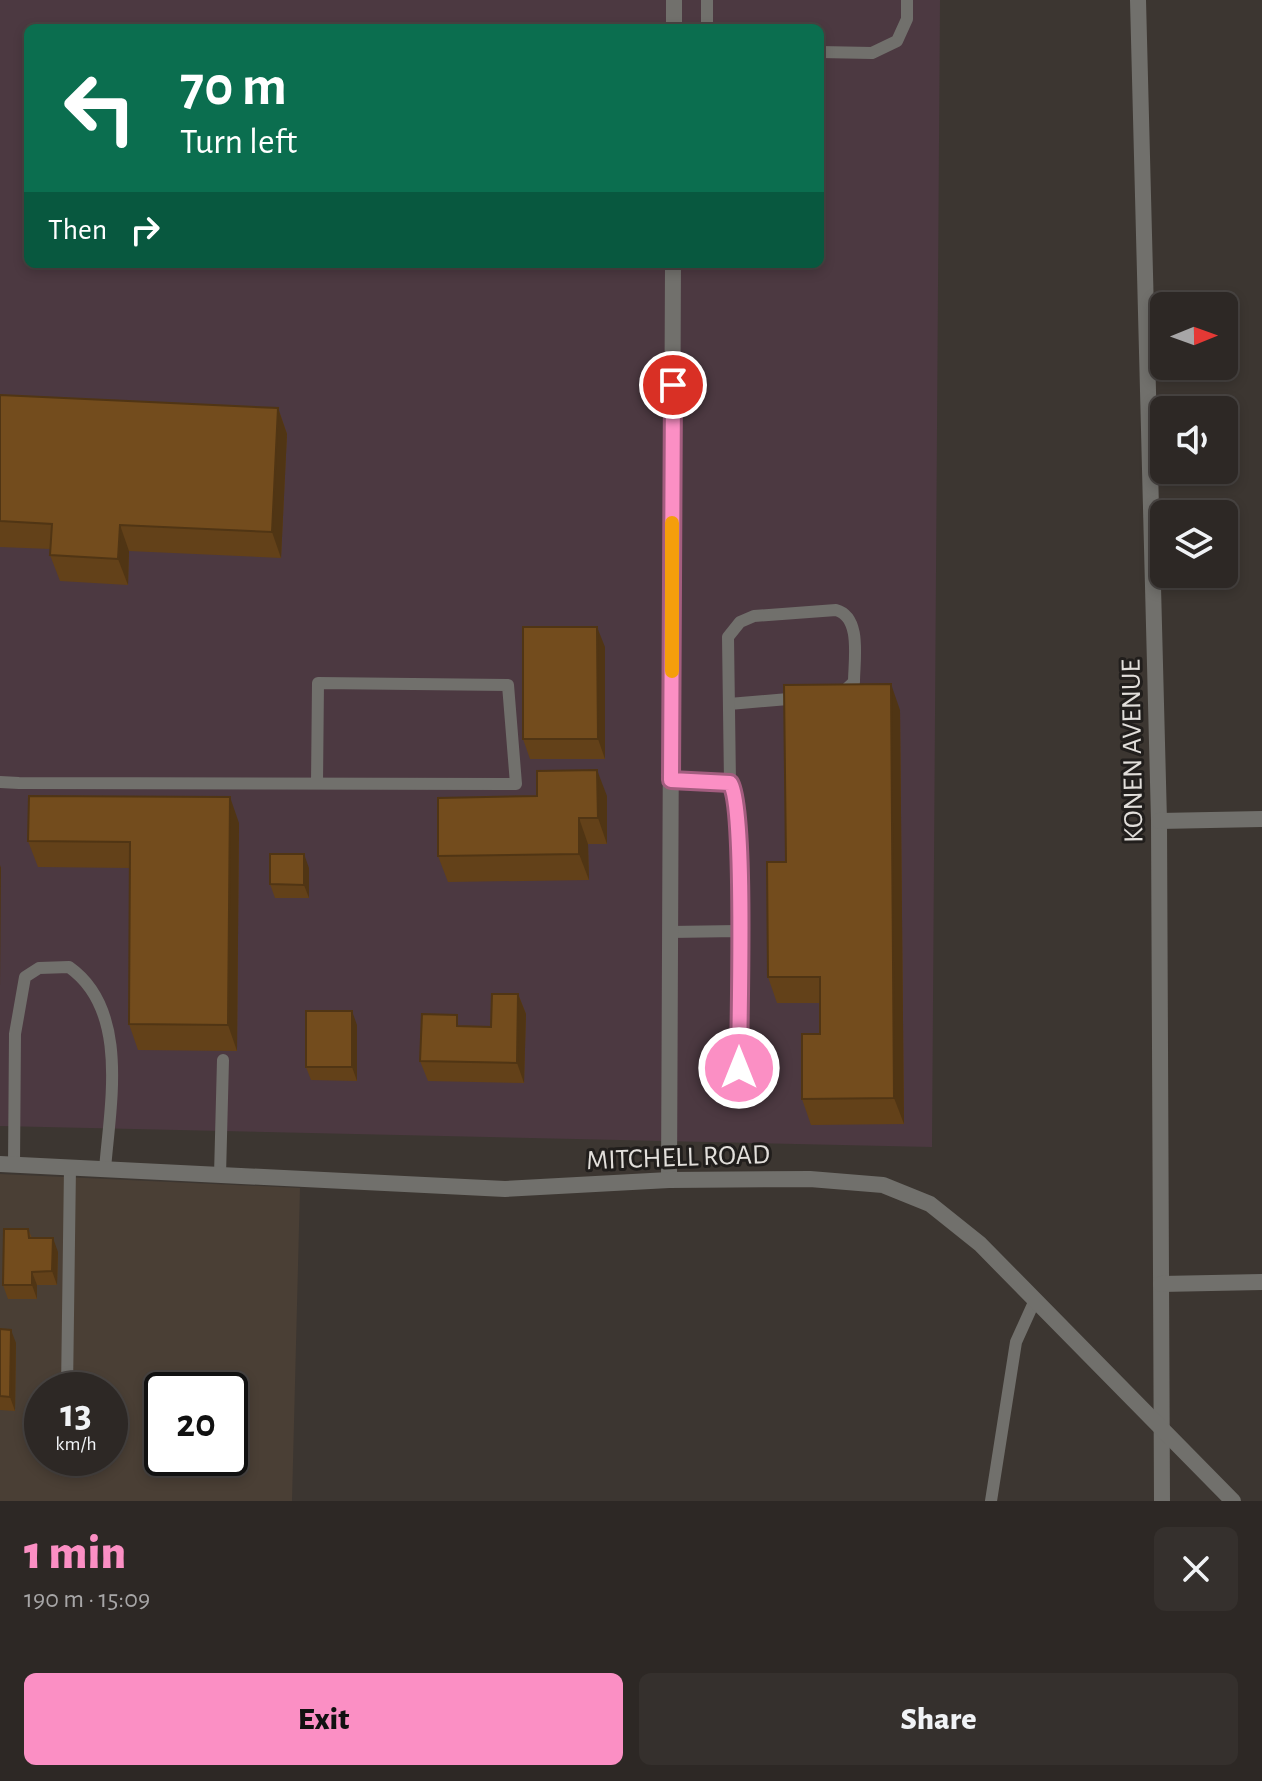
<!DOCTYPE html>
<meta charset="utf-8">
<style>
:root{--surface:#2d2825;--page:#35302d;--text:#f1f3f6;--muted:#a7a6a7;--line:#484442;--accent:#fb8fc4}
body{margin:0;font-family:"Alegreya Sans",sans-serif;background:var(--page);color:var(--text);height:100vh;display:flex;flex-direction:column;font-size:30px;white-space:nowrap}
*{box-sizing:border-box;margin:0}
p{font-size:26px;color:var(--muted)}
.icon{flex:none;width:44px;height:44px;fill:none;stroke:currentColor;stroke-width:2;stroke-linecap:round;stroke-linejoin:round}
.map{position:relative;height:1501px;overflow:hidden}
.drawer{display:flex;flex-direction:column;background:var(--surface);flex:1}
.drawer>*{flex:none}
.guide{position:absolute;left:24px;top:24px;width:800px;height:244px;border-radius:12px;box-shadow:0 4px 12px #0003,0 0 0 2px var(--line);background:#0b6e4f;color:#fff;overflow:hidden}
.needle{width:52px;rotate:89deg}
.controls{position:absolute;left:1150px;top:292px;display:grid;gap:16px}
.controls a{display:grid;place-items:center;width:88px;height:88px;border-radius:12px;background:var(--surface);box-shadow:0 4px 12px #0003,0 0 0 2px var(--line);font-size:40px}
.speed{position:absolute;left:24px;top:1372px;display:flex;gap:16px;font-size:40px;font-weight:700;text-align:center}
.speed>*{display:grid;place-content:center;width:104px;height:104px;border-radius:50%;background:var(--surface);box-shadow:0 4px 12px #0003,0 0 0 2px var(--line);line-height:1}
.speed small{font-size:20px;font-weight:400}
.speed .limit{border:4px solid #111;border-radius:12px;background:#fff;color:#111}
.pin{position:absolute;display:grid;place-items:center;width:68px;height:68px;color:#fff;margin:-34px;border:4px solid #fff;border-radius:50%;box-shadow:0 2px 8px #0007}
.me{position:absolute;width:88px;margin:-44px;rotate:0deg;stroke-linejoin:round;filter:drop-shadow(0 0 6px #0008)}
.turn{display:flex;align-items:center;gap:28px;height:168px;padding:0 24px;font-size:36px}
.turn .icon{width:104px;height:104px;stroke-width:2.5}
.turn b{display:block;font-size:56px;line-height:68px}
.then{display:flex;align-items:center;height:76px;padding:0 24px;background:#0003;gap:16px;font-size:30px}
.round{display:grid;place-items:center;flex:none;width:84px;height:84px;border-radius:12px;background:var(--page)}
.head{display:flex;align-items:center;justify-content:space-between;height:136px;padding:0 24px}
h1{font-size:48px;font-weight:800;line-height:60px;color:var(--accent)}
.primary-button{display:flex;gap:16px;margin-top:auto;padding:16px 24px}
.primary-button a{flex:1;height:92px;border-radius:12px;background:var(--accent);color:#111;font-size:32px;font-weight:800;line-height:92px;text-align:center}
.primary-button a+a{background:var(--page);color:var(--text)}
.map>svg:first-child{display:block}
.built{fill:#4a3f35;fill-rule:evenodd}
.industrial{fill:#4c3941;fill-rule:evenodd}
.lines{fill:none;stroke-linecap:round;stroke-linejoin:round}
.service{stroke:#71706c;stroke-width:12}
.minor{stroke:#71706c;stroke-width:16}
.tertiary{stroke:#71706c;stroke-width:16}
.wall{fill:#634119}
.shaded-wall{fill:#503514}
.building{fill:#734c1d;stroke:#503514;stroke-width:2}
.route-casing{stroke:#a35d7f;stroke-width:20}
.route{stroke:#fb8fc4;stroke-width:14}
.slow{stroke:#f59e0b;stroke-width:14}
.labels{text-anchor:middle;stroke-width:6;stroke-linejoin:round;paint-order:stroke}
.street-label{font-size:28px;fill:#e2dfdb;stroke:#211e1c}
</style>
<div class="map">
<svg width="1262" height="1501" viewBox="0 0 1262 1501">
<rect width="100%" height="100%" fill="#3c3631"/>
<path class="built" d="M0 1174 300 1188 292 1501H0ZM42 1390H110V1458H42ZM162 1390H230V1458H162Z"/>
<path class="industrial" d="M0 0H940L932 1147 0 1126ZM28 28H820V264H28Z"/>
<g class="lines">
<g class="service">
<path d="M707 0V28"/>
<path d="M820 52 872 53 897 41 907 19V0"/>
<path d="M729 704 800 698"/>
<path d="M671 780 730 783C747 806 738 899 738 931"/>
<path d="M0 782 19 783 516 784 508 685 318 683 317 783"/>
<path d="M730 783 728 637 740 622 754 616 836 610C862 617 854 660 854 682L842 693"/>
<path d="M670 932 738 931 739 1068"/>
<path d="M14 1165 15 1034 25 977 39 968 69 967C130 1010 110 1105 105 1169"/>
<path d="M220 1175 223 1060"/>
<path d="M67 1390 70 1167"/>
<path d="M991 1501 1016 1342 1035 1300"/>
</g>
<g class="minor">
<path d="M1138 0 1159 821 1162 1501"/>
<path d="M674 28V0"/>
<path d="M1159 821 1262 819"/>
<path d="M669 1180 673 264"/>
<path d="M1161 1284 1262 1282"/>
</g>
<path class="tertiary" d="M0 1164 505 1189 669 1180 810 1179 883 1185 930 1204 980 1244 1233 1501"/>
</g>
<g class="wall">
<path d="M0 395 278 408 287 434 281 558 129 551 128 585 60 581 50 555 51 549 0 547Z"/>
<path d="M605 647V759H530L523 739Z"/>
<path d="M900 710 904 1124 811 1125 802 1099 820 1034V1003H777L768 977 786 862Z"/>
<path d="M537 796H607V844H588L589 880 448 882 438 856Z"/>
<path d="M239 823 237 1051 138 1050 129 1024 130 868 38 867 28 841Z"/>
<path d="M309 868V898H275L270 884Z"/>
<path d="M518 994 526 1014 524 1083 428 1081 420 1061 461 1026 491 1027Z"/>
<path d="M357 1025V1081L311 1080 306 1067Z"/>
<path d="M28 1229 32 1238 58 1252 57 1285H37V1299H8L3 1285Z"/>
<path d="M0 1329 16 1343 15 1411 0 1410Z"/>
</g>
<g class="shaded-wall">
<path d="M278 408 287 434 281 558 272 532Z"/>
<path d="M120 525 129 551 128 585 118 559Z"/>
<path d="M597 627 605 647V759L598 739Z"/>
<path d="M891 684 900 710 904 1124 894 1098Z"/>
<path d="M597 770 607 796V844L598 818Z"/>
<path d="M230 797 239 823 237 1051 228 1025Z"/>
<path d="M579 818 588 844 589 880 579 854Z"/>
<path d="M304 854 309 868V898L304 885Z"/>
<path d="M0 865 1 868 0 988Z"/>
<path d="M518 994 526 1014 524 1083 517 1063Z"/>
<path d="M352 1011 357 1025V1081L352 1067Z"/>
<path d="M53 1238 58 1252 57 1285 52 1271Z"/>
<path d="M32 1272 37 1285V1299L32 1285Z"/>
<path d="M11 1330 16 1343 15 1411 10 1397Z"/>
</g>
<g class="building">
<path d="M0 395 278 408 272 532 120 525 118 559 50 555 52 524 0 521Z"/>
<path d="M523 627H597L598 739H523Z"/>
<path d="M891 684 894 1098 802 1099V1034H820V977H768L767 862H786L784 685Z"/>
<path d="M597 770 598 818H579V854L438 856V798L537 796V771Z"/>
<path d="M29 796 230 797 228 1025 129 1024 130 842 28 841Z"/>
<path d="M270 854H304V885L270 884Z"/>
<path d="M492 994H518L517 1063 420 1061 422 1014 457 1015V1026L491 1027Z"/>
<rect x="306" y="1011" width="46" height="56"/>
<path d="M4 1229H28L29 1238H53L52 1271 32 1272V1285H3Z"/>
<path d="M0 1329 11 1330 10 1397 0 1396Z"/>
</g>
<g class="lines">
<g class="route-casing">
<path id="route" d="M673 385 671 780 730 783C746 805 739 1024 739 1068"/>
</g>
<use href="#route" class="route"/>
<path class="slow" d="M672 671V523"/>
</g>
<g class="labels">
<g class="street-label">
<text transform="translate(1131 751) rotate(-91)" y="10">KONEN AVENUE</text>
<text transform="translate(678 1156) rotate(-2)" y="10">MITCHELL ROAD</text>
</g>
</g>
</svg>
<div class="controls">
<a><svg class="needle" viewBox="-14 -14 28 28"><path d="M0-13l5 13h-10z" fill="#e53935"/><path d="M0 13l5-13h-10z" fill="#a7a6a7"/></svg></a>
<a><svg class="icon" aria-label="sound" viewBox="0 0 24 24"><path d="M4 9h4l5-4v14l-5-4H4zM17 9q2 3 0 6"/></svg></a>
<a><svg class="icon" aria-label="layers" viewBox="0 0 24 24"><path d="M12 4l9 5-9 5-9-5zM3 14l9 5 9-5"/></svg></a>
</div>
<div class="speed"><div>13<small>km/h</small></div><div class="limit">20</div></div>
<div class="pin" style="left:673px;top:385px;background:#d93025"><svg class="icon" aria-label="arrive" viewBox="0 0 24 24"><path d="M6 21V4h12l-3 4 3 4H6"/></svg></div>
<svg class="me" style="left:739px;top:1068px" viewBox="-20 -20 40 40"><circle r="17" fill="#fb8fc4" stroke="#fff" stroke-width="3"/><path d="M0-11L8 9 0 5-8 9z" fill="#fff"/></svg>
<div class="guide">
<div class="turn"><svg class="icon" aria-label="left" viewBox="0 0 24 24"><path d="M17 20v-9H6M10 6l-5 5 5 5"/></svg><div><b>70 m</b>Turn left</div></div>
<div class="then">Then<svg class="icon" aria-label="right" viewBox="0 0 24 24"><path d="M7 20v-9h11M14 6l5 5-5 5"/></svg></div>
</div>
</div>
<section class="drawer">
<div class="head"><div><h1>1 min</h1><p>190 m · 15:09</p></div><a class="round"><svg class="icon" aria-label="close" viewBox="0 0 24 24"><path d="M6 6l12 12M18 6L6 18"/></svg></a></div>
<div class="primary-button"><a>Exit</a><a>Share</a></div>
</section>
